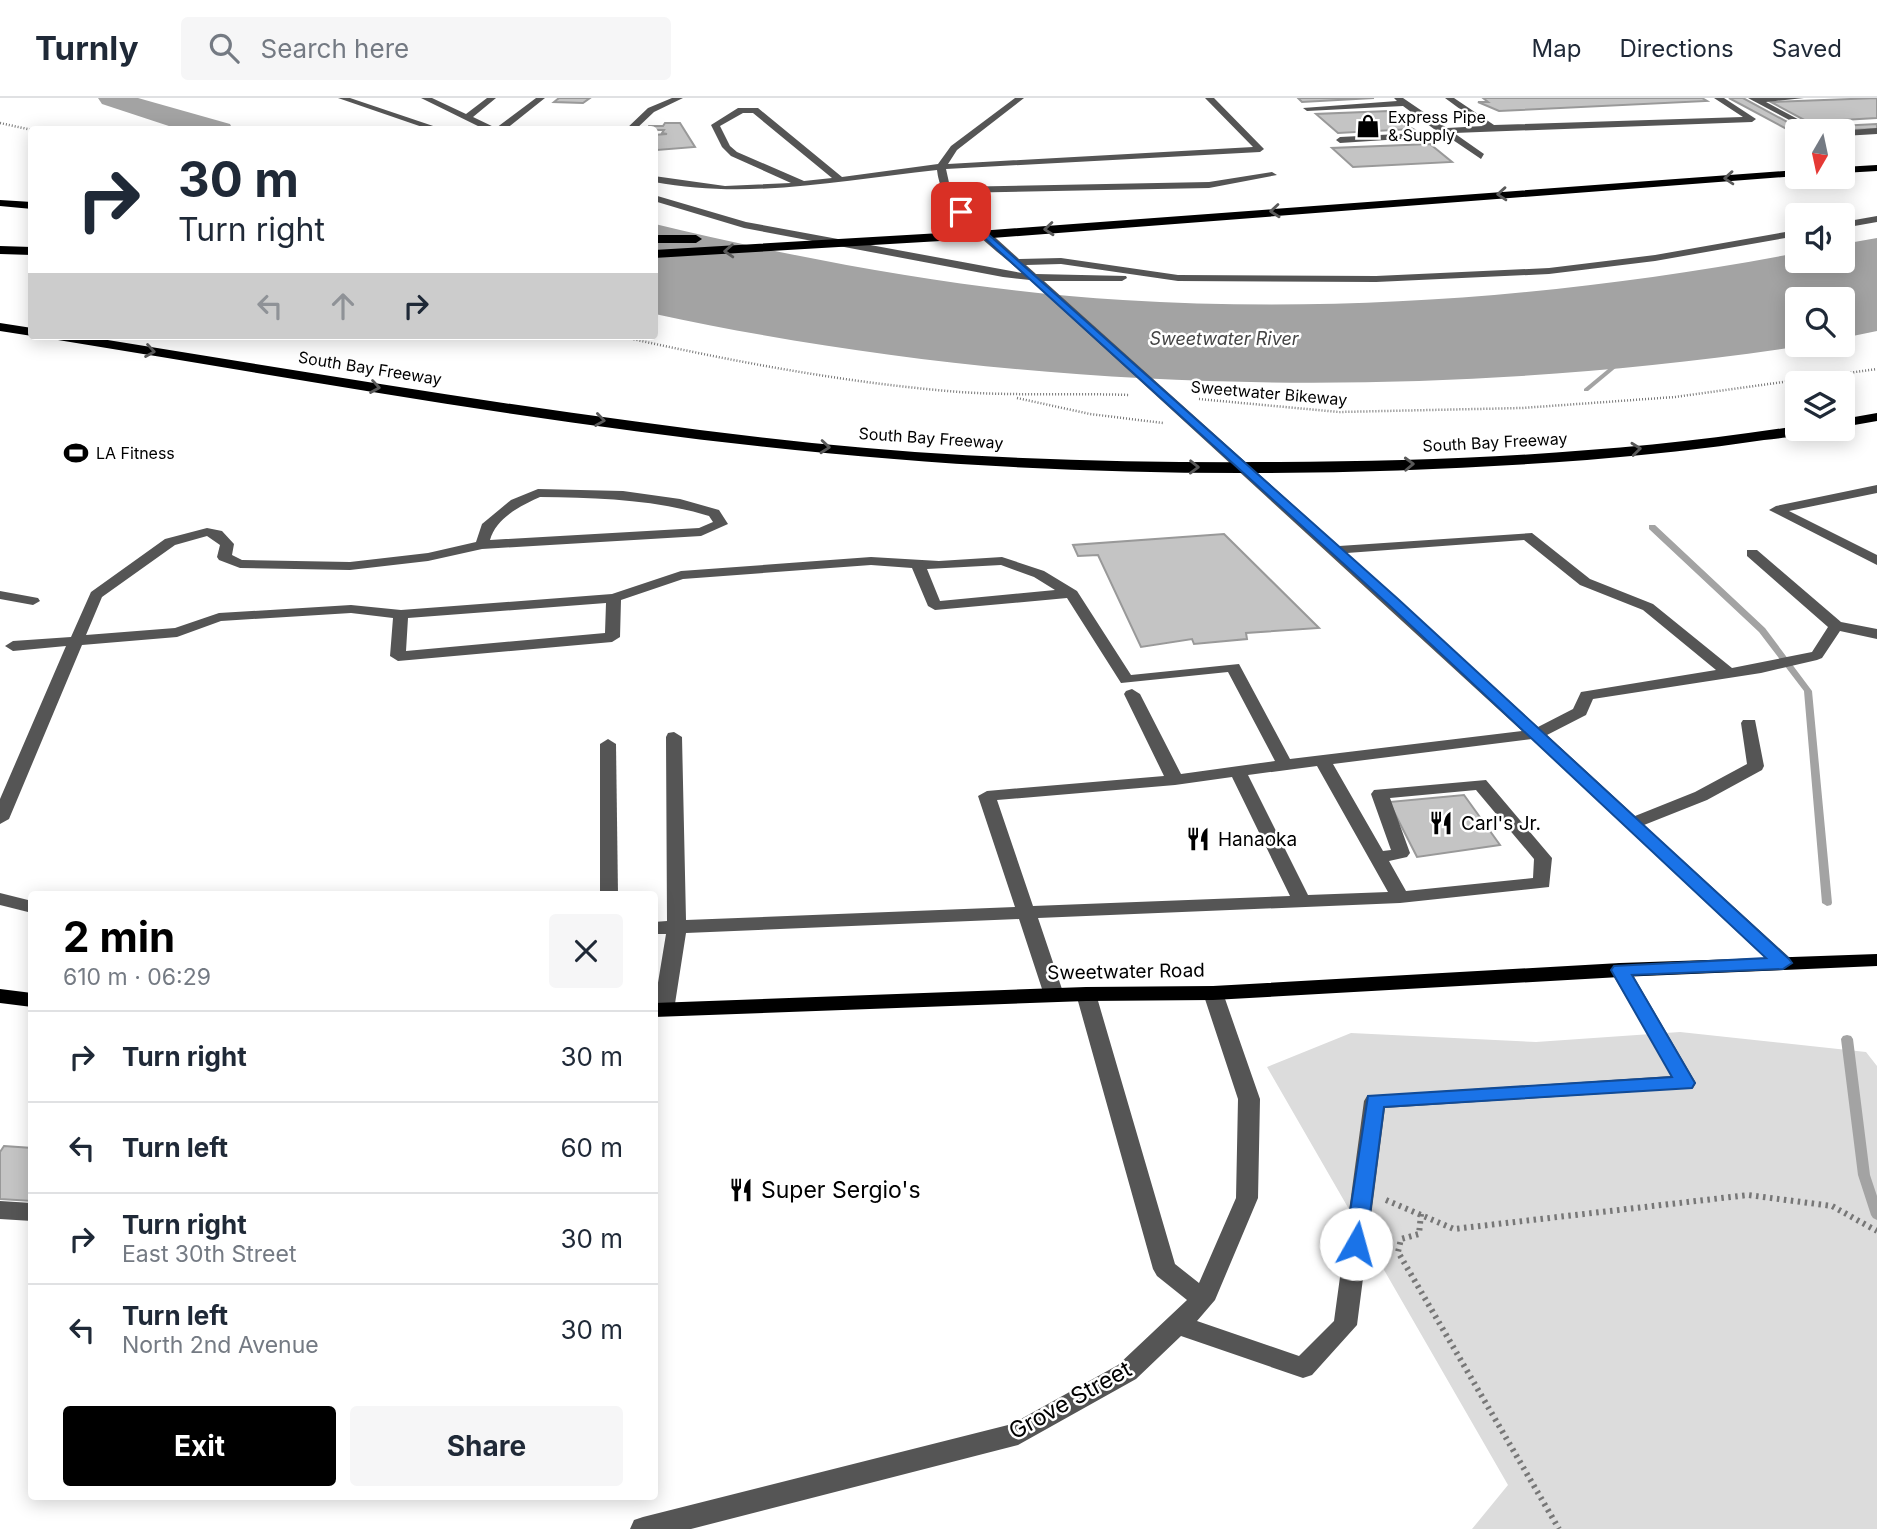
<!DOCTYPE html>
<meta charset="utf-8">
<style>
:root{--surface:#fff;--page:#f6f6f7;--text:#1f2937;--muted:#747a83;--line:#e0e1e3;--accent:#000}
body{margin:0;font-family:Inter,sans-serif;background:var(--page);color:var(--text);height:100vh;display:flex;flex-direction:column;font-size:26px;white-space:nowrap}
*{box-sizing:border-box;margin:0}
p{font-size:23px;color:var(--muted)}
.icon{flex:none;width:38px;height:38px;fill:none;stroke:currentColor;stroke-width:2;stroke-linecap:round;stroke-linejoin:round}
.map{position:relative;flex:1;overflow:hidden}
.side{position:absolute;left:28px;top:793px;width:630px;height:609px;display:flex;flex-direction:column;background:var(--surface);border-radius:7px;box-shadow:0 4px 18px #0003}
.side>*{flex:none}
.guide{position:absolute;left:28px;top:28px;width:630px;height:214px;border-radius:7px;box-shadow:0 4px 18px #0003;background:#fff;color:var(--text);overflow:hidden}
.needle{width:46px;rotate:189deg}
.tools{position:absolute;left:1785px;top:21px;display:grid;gap:14px}
.tools a{display:grid;place-items:center;width:70px;height:70px;border-radius:7px;background:var(--surface);box-shadow:0 4px 18px #0003;font-size:35px}
.pin{position:absolute;display:grid;place-items:center;width:60px;height:60px;color:#fff;margin:-30px;border-radius:14px;box-shadow:0 4px 10px #0006}
.me{position:absolute;width:77px;margin:-38px;rotate:7deg;stroke-linejoin:round;filter:drop-shadow(0 0 5px #0008)}
.turn{display:flex;align-items:center;gap:24px;height:147px;padding:0 35px;font-size:32px}
.turn .icon{width:91px;height:91px;stroke-width:2.5}
.turn b{display:block;font-size:49px;line-height:60px}
.lanes{display:flex;align-items:center;height:66px;padding:0 35px;background:#0003;justify-content:center;gap:35px;direction:ltr}
.lanes .off{opacity:.35}
.round{display:grid;place-items:center;flex:none;width:74px;height:74px;border-radius:7px;background:var(--page)}
.overview{display:flex;align-items:center;justify-content:space-between;height:119px;padding:0 35px}
h1{font-size:42px;font-weight:700;line-height:52px;color:var(--accent)}
.cta{display:flex;gap:14px;margin-top:auto;padding:14px 35px}
.cta a{flex:1;height:80px;border-radius:7px;background:var(--accent);color:#fff;font-size:28px;font-weight:700;line-height:80px;text-align:center}
.cta a+a{background:var(--page);color:var(--text)}
ul{padding:0;list-style:none}
li{display:flex;align-items:center;gap:21px;height:91px;padding:0 35px;border-top:2px solid var(--line)}
li div{flex:1}
li b{display:block;font-size:26px}
li em{font-style:normal}
header{display:flex;align-items:center;gap:42px;box-sizing:border-box;height:98px;padding:0 35px;background:var(--surface);border-bottom:2px solid var(--line)}
header strong{font-size:33px}
nav{display:flex;gap:38px;margin-inline-start:auto;font-size:24px}
.search{width:490px;height:63px;background:var(--page);display:flex;align-items:center;gap:18px;box-sizing:border-box;padding:0 24px;border-radius:7px;color:var(--muted);font-size:26px}
.map>svg:first-child{display:block}
.green{fill:#dcdcdc}
.water{fill:#a3a3a3}
.lines{fill:none;stroke-linecap:round;stroke-linejoin:round}
.stream{fill:#a3a3a3;fill-rule:evenodd}
.river{fill:#a3a3a3;fill-rule:evenodd}
.building{fill:#c4c4c4;stroke:#999;stroke-width:2}
.path-far1{stroke:#777;stroke-width:2.5;stroke-dasharray:1 2;stroke-linecap:butt}
.path{stroke:#777;stroke-width:6;stroke-dasharray:2.5 4.5;stroke-linecap:butt}
.minor{fill:#555;fill-rule:evenodd}
.major{fill:#000;fill-rule:evenodd}
.highway{fill:#000;fill-rule:evenodd}
.oneway{stroke:#595959}
.route{fill:#1a73e8;stroke:#114b97;stroke-width:2}
.labels{text-anchor:middle;stroke-width:5;stroke-linejoin:round;paint-order:stroke}
.far-poi-label{font-size:16px;fill:#000;stroke:#fff;text-anchor:start}
.far-street-label{font-size:16px;fill:#000;stroke:#fff}
.far-water-label{font-size:18px;font-style:italic;fill:#444;stroke:#fff}
.poi-label{font-size:19px;fill:#000;stroke:#fff;text-anchor:start}
.street-label{font-size:19px;fill:#000;stroke:#fff}
.near-poi-label{font-size:23px;fill:#000;stroke:#fff;text-anchor:start}
.near-street-label{font-size:23px;fill:#000;stroke:#fff}
</style>
<header>
<strong>Turnly</strong>
<div class="search"><svg class="icon" aria-label="search" viewBox="0 0 24 24"><circle cx="10" cy="10" r="6"/><path d="M15 15l6 6"/></svg>Search here</div>
<nav><a>Map</a><a>Directions</a><a>Saved</a></nav>
</header>
<div class="map">
<svg width="1877" height="1431" viewBox="0 0 1877 1431">
<rect width="100%" height="100%" fill="#fff"/>
<path class="green" d="M1680 934 1866 954 1877 968V1431H1472L1508 1387 1267 969 1351 935 1536 944Z"/>
<path class="water" d="M655 126C809 163 964 192 1123 202 1347 216 1577 197 1797 155V163H1843V146L1877 140V233L1843 240V201H1797V247H1809C1428 305 1031 297 655 216Z"/>
<g class="lines">
<g class="stream">
<path d="M1619 262 1624 263 1588 293H1584V291Z"/>
<path d="M1649 427H1655L1765 530 1812 593 1832 805 1831 807 1827 808 1822 805 1804 593 1759 534 1649 431Z"/>
<path d="M1847 937 1851 938 1853 941 1870 1077 1877 1098V1122L1873 1120 1871 1117 1858 1077 1841 941 1843 938Z"/>
</g>
<path class="river" d="M98 0H138L230 26 233 32H181L102 6Z"/>
</g>
<g class="building">
<path d="M559 0H590L583 5 554 4Z"/>
<path d="M1298 0H1374L1302 4Z"/>
<path d="M1483 0H1702L1707 3 1499 13 1478 4H1488Z"/>
<path d="M1729 0H1743L1804 33 1794 35Z"/>
<path d="M1877 0V20L1808 24 1771 4Z"/>
<path d="M1389 13 1400 20 1395 21 1413 31 1338 35 1316 16Z"/>
<path d="M665 25H680L695 49 657 52 654 37 667 36 662 35 664 32H647L649 28H663Z"/>
<path d="M1877 26V31L1826 33 1818 29Z"/>
<path d="M1430 46 1452 64 1353 69 1332 50Z"/>
<path d="M1224 436 1319 530 1246 535 1247 541 1194 546 1192 541 1141 549 1098 457 1078 458 1073 447Z"/>
<path d="M1464 697 1500 747 1417 759 1389 704Z"/>
<path d="M4 1048 32 1050V1103L0 1101V1054Z"/>
</g>
<g class="lines">
<g class="path-far1">
<path d="M0 25 32 32"/>
<path d="M619 238C731 263 845 285 960 294 1017 298 1073 295 1130 297"/>
<path d="M1017 300 1090 316 1163 325"/>
<path d="M1199 301 1339 314 1522 310 1675 299 1877 271"/>
</g>
<g class="path">
<path d="M1386 1102 1454 1131 1748 1097 1832 1108 1877 1133"/>
<path d="M1421 1116 1419 1136 1401 1141 1398 1154 1559 1431"/>
</g>
<g class="minor">
<path d="M338 0H350L445 32H431Z"/>
<path d="M421 0H432L466 16 487 0H496L473 19 496 30 536 0H545L505 32H486Z"/>
<path d="M672 0H683L654 14 635 32H625L648 10Z"/>
<path d="M1015 0H1024L957 52 948 66 1253 49 1205 0H1214L1264 51 1260 54 946 71 950 89 1209 84 1272 74 1277 77 1209 90 953 95 965 112 1019 161 1061 160 1178 177 1376 178 1549 170 1655 157 1797 132V138L1655 163 1549 176 1376 184 1178 183 1061 166 1026 167 1036 176 1126 178 1127 180 1122 183H1044L1339 448 1532 435 1590 481 1653 506 1732 570 1812 554 1828 529 1747 458V452H1757L1841 524 1877 531V541L1840 533 1822 560 1817 562 1761 575 1593 601 1586 617 1547 637 1635 718 1695 694 1747 666 1741 625 1743 622H1755L1764 668 1762 672 1707 702 1644 727 1790 860 1793 865 1790 870H1776L1532 641 1333 666 1383 753 1391 752 1371 696 1374 692 1486 682 1552 760 1549 789 1400 805 1038 820 1064 897 1061 902H1047L1044 897 1019 821 686 835 674 912 671 917H657L654 909 666 836H654V824L667 823 666 639 668 635 674 634 682 639 686 822 1015 809 978 698 987 693 1164 678 1124 596 1126 593 1132 591 1140 596 1181 676 1275 663 1228 574 1121 585 1067 500 935 512 928 508 912 470 871 467 683 481 621 502 620 539 612 544 398 563 390 558 393 520 351 515 221 523 177 539 82 547 9 721 0 726V701L66 548 13 553 5 548 13 543 71 539 91 494 165 441 207 430 222 433 234 446 232 457 242 462 350 464 428 455 476 444 482 426 511 402 538 391 623 393 680 401 719 412 728 426 701 438 482 451 428 463 350 472 240 470 219 462 217 459 220 447 207 438 175 447 102 499 86 537 175 530 219 515 351 507 401 512 612 496 681 473 871 459 939 463 1002 459 1044 473 1077 493 1131 577 1239 566 1290 661 1522 633 1030 182 1003 179 744 130 654 103V97L746 124 1022 175C991 147 941 114 937 72 842 82 750 102 654 84V78L725 88 791 85 731 58 722 49 711 27 738 10H758L842 79 938 66 951 48ZM743 15H753L832 80 804 83 737 54 730 48 720 28ZM540 399C598 400 653 401 709 418L713 424 699 430 490 442C496 420 520 408 540 399ZM1524 442 1580 487 1643 512 1716 572 1581 594 1573 611 1538 629 1347 455ZM1001 467 1034 479 1055 492 940 503 927 471ZM606 505 605 535 406 553 408 520ZM1317 668 1388 794 1308 797 1248 677ZM1232 679 1290 798 1033 808 997 702 1175 687ZM1476 692 1534 761 1533 780 1406 793 1389 763 1407 759 1410 755 1390 700Z"/>
<path d="M1394 0H1403L1447 30 1483 28 1445 0H1454L1494 27 1743 19 1714 0H1724L1756 21 1752 24 1454 35 1484 56 1481 61 1447 38 1340 45 1336 42 1340 39 1438 34 1403 8 1307 13 1303 10 1397 3Z"/>
<path d="M1748 0H1804L1766 4 1820 33H1810Z"/>
<path d="M1877 30V36L1843 38V33H1840Z"/>
<path d="M1877 118V124L1843 130V124Z"/>
<path d="M1877 387V395L1789 413 1877 457V467L1769 412 1776 408Z"/>
<path d="M0 493 38 500 40 503 33 507 0 501Z"/>
<path d="M608 641 616 646 618 796H600V646Z"/>
<path d="M0 795 32 803V815L0 807Z"/>
<path d="M1620 865 1627 867 1693 980 1696 985 1693 990 1385 1010 1357 1227 1312 1277 1303 1280 1181 1238 1136 1281 1018 1347 691 1431H630L634 1422 643 1419 1012 1326 1118 1267 1187 1202 1157 1178 1153 1171 1076 896 1079 891H1093L1096 896 1175 1166 1199 1185 1236 1100 1238 1001 1203 895 1206 890H1220L1223 895 1260 1001 1258 1100 1215 1202 1197 1223 1299 1258 1334 1223 1364 1003 1367 998 1672 978 1610 872 1613 867Z"/>
<path d="M0 1103 32 1105V1123L0 1121Z"/>
</g>
<g class="major">
<path d="M1877 856V868L1620 879 1213 902 1086 903 654 919V905L1086 889 1213 888 1620 865Z"/>
<path d="M0 891 32 895V909L0 905Z"/>
</g>
<g class="highway">
<path d="M1877 67V73L1843 75V69Z"/>
<path d="M1797 72V78L992 140 654 160V152L992 132Z"/>
<path d="M0 102 32 104V111L0 108Z"/>
<path d="M654 137H696L702 141 696 145H654Z"/>
<path d="M0 148 32 149V157L0 156Z"/>
<path d="M0 225 32 230V238L0 233Z"/>
<path d="M51 238H83C325 277 568 319 812 345 967 361 1123 365 1279 364 1452 363 1626 355 1797 328V331H1815C1801 339 1780 340 1764 342 1705 351 1646 357 1587 362 1357 379 1124 380 894 361 614 339 335 287 58 242Z"/>
<path d="M1877 315V323L1843 329V321Z"/>
</g>
</g>
<defs><path id="oneway-chevron" d="M-2-3.5L2.5 0L-2 3.5" fill="none" stroke-width="1.6" stroke-linecap="round" stroke-linejoin="round" transform="scale(1.75)"/></defs>
<g class="oneway">
<use href="#oneway-chevron" transform="translate(1729 80) rotate(176)"/>
<use href="#oneway-chevron" transform="translate(1502 96) rotate(176)"/>
<use href="#oneway-chevron" transform="translate(1275 113) rotate(175)"/>
<use href="#oneway-chevron" transform="translate(1049 131) rotate(175)"/>
<use href="#oneway-chevron" transform="translate(729 153) rotate(177)"/>
<use href="#oneway-chevron" transform="translate(150 253) rotate(9)"/>
<use href="#oneway-chevron" transform="translate(375 289) rotate(9)"/>
<use href="#oneway-chevron" transform="translate(600 322) rotate(8)"/>
<use href="#oneway-chevron" transform="translate(825 349) rotate(5)"/>
<use href="#oneway-chevron" transform="translate(1636 351) rotate(-6)"/>
<use href="#oneway-chevron" transform="translate(1409 366) rotate(-2)"/>
<use href="#oneway-chevron" transform="translate(1194 369) rotate(1)"/>
</g>
<path class="route" d="M961 112 1398 501 1789 861 1792 865 1783 871 1632 877 1695 985 1692 990 1384 1009 1366 1146 1363 1152H1348L1345 1146 1368 998 1672 979 1611 872 1614 868 1766 860 1389 507 958 116Z"/>
<defs>
<g id="shop-bare" transform="scale(1.89)"><path d="M-5-2.5h2.3a2.7 3.5 0 0 1 5.4 0H5L5.5 6h-11ZM-1.5-2.5h3a1.5 2.3 0 0 0-3 0Z" fill="#000" stroke="#fff" stroke-width="2.5" paint-order="stroke"/></g>
<g id="stadium-bare" transform="scale(1.89)"><path d="M0-5a6.5 5 0 1 0 0 10a6.5 5 0 1 0 0-10ZM-3.5-1.8h7v3.6h-7Z" fill="#000" stroke="#fff" stroke-width="2.5" paint-order="stroke"/></g>
<g id="restaurant-bare" transform="scale(1.89)"><path d="M-5-6h1v4h1v-4h1v4h1v-4h1v5L-1.5 .5V6h-2V.5L-5-1ZM5-6V6H3V1.5H1.5Q1.5-4 5-6Z" fill="#000" stroke="#fff" stroke-width="2.5" paint-order="stroke"/></g>
</defs>
<g fill-rule="evenodd">
<use href="#shop-bare" x="1368" y="28"/>
<use href="#stadium-bare" x="76" y="355"/>
<use href="#restaurant-bare" x="1441" y="725"/>
<use href="#restaurant-bare" x="1198" y="741"/>
<use href="#restaurant-bare" x="741" y="1092"/>
</g>
<g class="labels">
<g class="far-poi-label">
<text x="1388" y="25">Express Pipe<tspan x="1388" dy="18">&amp; Supply</tspan></text>
<text x="96" y="361">LA Fitness</text>
</g>
<g class="far-street-label">
<text transform="translate(370 270) rotate(9)" y="6">South Bay Freeway</text>
<text transform="translate(1269 295) rotate(5)" y="6">Sweetwater Bikeway</text>
<text transform="translate(931 340) rotate(4)" y="6">South Bay Freeway</text>
<text transform="translate(1495 344) rotate(-3)" y="6">South Bay Freeway</text>
</g>
<g class="far-water-label">
<text x="1224" y="247">Sweetwater River</text>
</g>
<g class="poi-label">
<text x="1461" y="732">Carl's Jr.</text>
<text x="1218" y="748">Hanaoka</text>
</g>
<g class="street-label">
<text transform="translate(1126 873) rotate(-1)" y="7">Sweetwater Road</text>
</g>
<g class="near-poi-label">
<text x="761" y="1100">Super Sergio's</text>
</g>
<g class="near-street-label">
<text transform="translate(1070 1302) rotate(-29)" y="8">Grove Street</text>
</g>
</g>
</svg>
<div class="tools">
<a><svg class="needle" viewBox="-14 -14 28 28"><path d="M0-13l5 13h-10z" fill="#e53935"/><path d="M0 13l5-13h-10z" fill="#747a83"/></svg></a>
<a><svg class="icon" aria-label="sound" viewBox="0 0 24 24"><path d="M4 9h4l5-4v14l-5-4H4zM17 9q2 3 0 6"/></svg></a>
<a><svg class="icon" aria-label="search" viewBox="0 0 24 24"><circle cx="10" cy="10" r="6"/><path d="M15 15l6 6"/></svg></a>
<a><svg class="icon" aria-label="layers" viewBox="0 0 24 24"><path d="M12 4l9 5-9 5-9-5zM3 14l9 5 9-5"/></svg></a>
</div>
<div class="pin" style="left:961px;top:114px;background:#d93025"><svg class="icon" aria-label="arrive" viewBox="0 0 24 24"><path d="M6 21V4h12l-3 4 3 4H6"/></svg></div>
<svg class="me" style="left:1356px;top:1146px" viewBox="-20 -20 40 40"><circle r="19" fill="#fff"/><path d="M0-13L10 11 0 6-10 11z" fill="#1a73e8"/></svg>
<div class="guide">
<div class="turn"><svg class="icon" aria-label="right" viewBox="0 0 24 24"><path d="M7 20v-9h11M14 6l5 5-5 5"/></svg><div><b>30 m</b>Turn right</div></div>
<div class="lanes"><svg class="icon off" aria-label="left" viewBox="0 0 24 24"><path d="M17 20v-9H6M10 6l-5 5 5 5"/></svg><svg class="icon off" aria-label="ahead" viewBox="0 0 24 24"><path d="M12 20V5M6 11l6-6 6 6"/></svg><svg class="icon" aria-label="right" viewBox="0 0 24 24"><path d="M7 20v-9h11M14 6l5 5-5 5"/></svg></div>
</div>
<section class="side">
<div class="overview"><div><h1>2 min</h1><p>610 m · 06:29</p></div><a class="round"><svg class="icon" aria-label="close" viewBox="0 0 24 24"><path d="M6 6l12 12M18 6L6 18"/></svg></a></div>
<ul>
<li><svg class="icon" aria-label="right" viewBox="0 0 24 24"><path d="M7 20v-9h11M14 6l5 5-5 5"/></svg><div><b>Turn right</b></div><em>30 m</em></li>
<li><svg class="icon" aria-label="left" viewBox="0 0 24 24"><path d="M17 20v-9H6M10 6l-5 5 5 5"/></svg><div><b>Turn left</b></div><em>60 m</em></li>
<li><svg class="icon" aria-label="right" viewBox="0 0 24 24"><path d="M7 20v-9h11M14 6l5 5-5 5"/></svg><div><b>Turn right</b><p>East 30th Street</p></div><em>30 m</em></li>
<li><svg class="icon" aria-label="left" viewBox="0 0 24 24"><path d="M17 20v-9H6M10 6l-5 5 5 5"/></svg><div><b>Turn left</b><p>North 2nd Avenue</p></div><em>30 m</em></li>
</ul>
<div class="cta"><a>Exit</a><a>Share</a></div>
</section>
</div>
